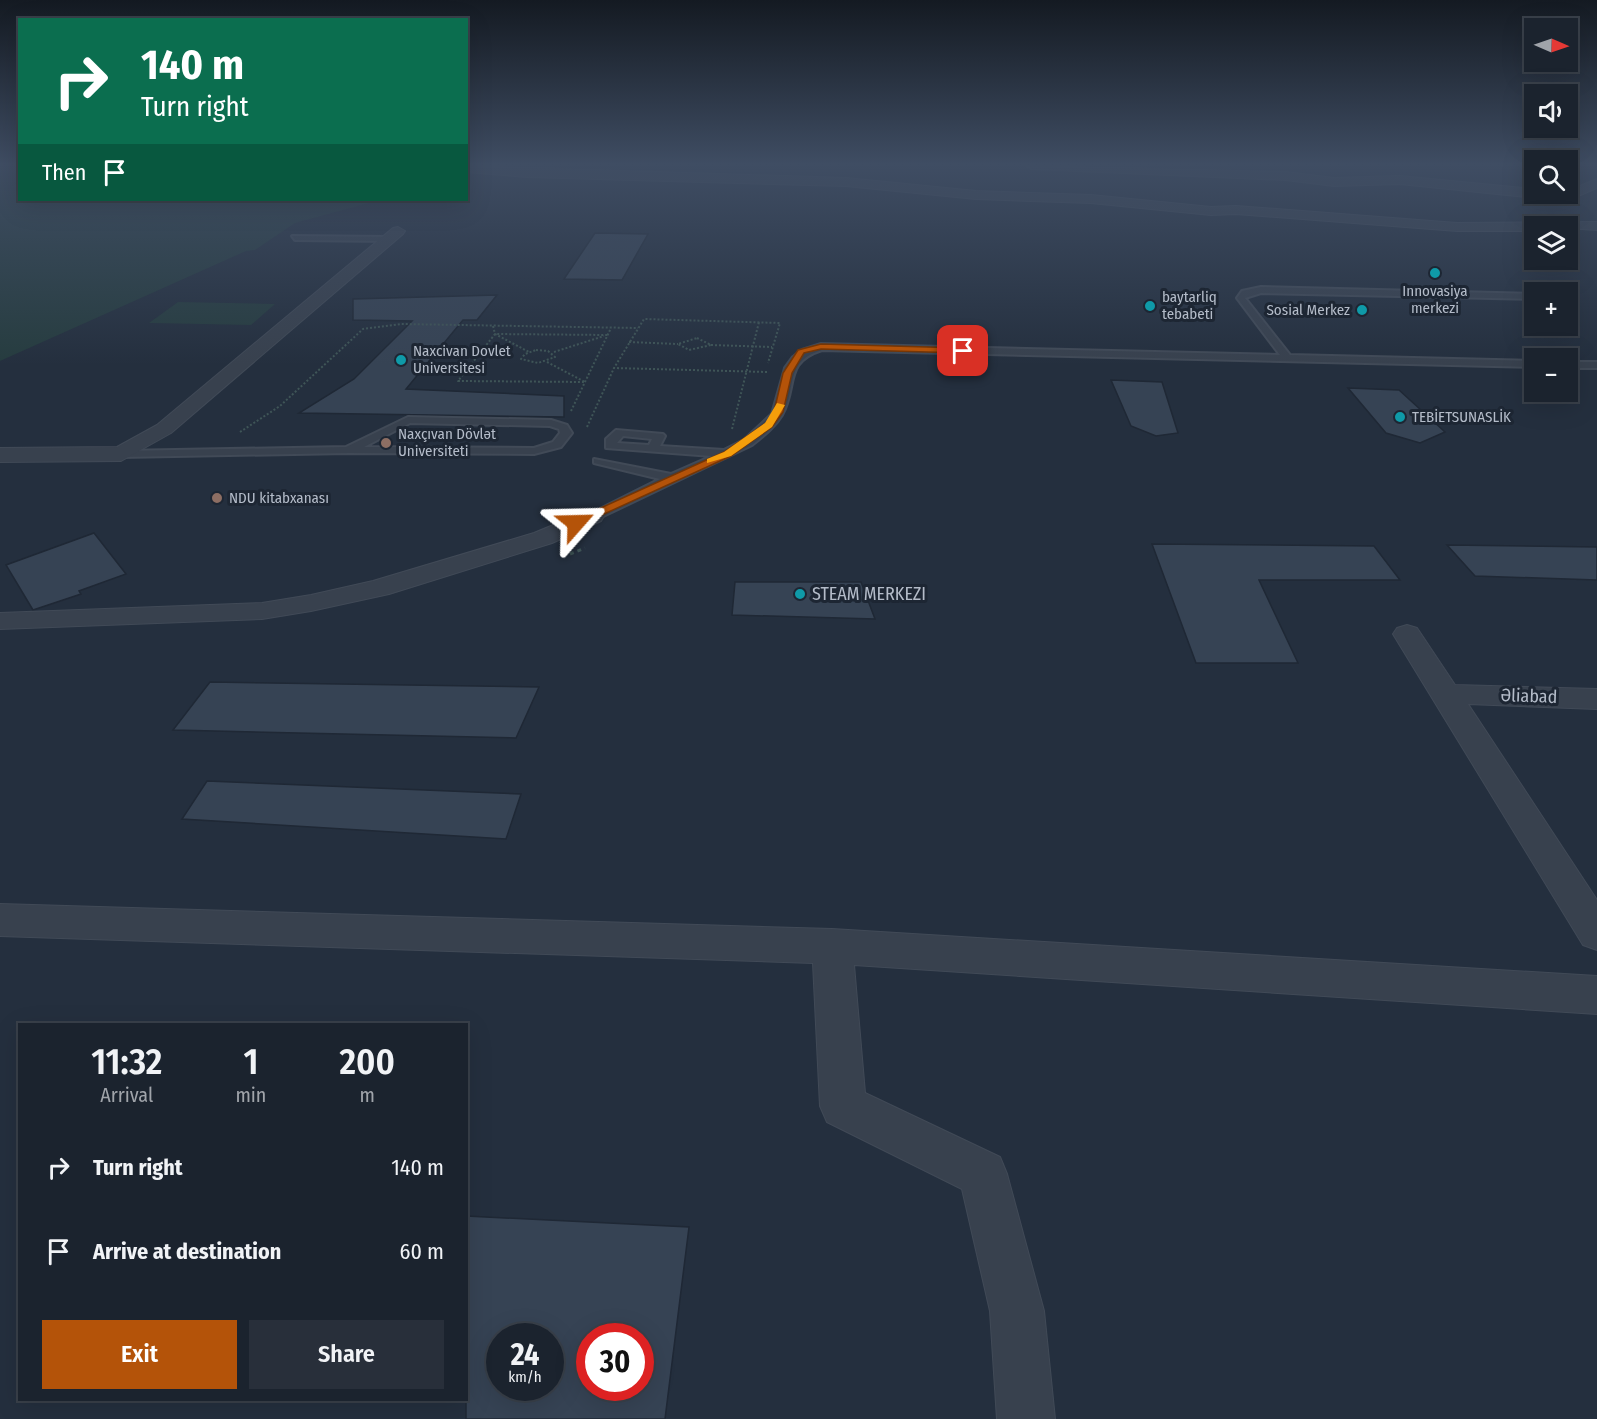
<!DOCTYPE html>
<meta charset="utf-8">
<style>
:root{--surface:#1b232e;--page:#282f3a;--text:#f1f3f6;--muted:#a0a4aa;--line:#39404a;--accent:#b45309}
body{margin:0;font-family:"Fira Sans Condensed",sans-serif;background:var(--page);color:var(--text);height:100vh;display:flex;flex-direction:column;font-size:22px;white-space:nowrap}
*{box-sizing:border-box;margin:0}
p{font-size:20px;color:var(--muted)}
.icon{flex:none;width:33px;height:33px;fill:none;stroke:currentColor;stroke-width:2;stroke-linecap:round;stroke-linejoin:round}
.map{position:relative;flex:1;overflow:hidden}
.sheet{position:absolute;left:18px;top:1023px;width:450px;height:378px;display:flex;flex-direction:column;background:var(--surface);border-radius:0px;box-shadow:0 6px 24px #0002,0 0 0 2px var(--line)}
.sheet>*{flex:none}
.hud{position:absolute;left:18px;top:18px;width:450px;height:183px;border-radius:0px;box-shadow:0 6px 24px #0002,0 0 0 2px var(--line);background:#0b6e4f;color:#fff;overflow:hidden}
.needle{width:39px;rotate:92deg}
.tools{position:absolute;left:1524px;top:18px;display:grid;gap:12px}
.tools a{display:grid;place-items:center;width:54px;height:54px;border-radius:0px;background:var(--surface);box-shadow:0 6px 24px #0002,0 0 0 2px var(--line);font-size:30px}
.speed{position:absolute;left:486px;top:1323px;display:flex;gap:12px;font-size:30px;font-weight:700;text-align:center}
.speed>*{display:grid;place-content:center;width:78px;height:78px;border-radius:50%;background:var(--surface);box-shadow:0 6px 24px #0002,0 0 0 2px var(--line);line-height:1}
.speed small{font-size:15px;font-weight:400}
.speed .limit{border:9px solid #d22;background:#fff;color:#111}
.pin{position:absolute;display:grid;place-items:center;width:51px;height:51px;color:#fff;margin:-26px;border-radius:12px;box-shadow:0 3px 9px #0006}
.me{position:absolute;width:66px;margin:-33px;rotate:65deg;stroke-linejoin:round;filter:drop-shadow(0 0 4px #0008)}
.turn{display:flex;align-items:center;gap:21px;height:126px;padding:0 24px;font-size:27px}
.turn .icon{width:78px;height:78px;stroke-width:2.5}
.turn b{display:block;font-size:42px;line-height:51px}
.then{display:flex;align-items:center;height:57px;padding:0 24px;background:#0003;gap:12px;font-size:22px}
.eta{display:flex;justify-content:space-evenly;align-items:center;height:102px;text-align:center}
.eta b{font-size:36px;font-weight:600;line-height:42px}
.primary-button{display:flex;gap:12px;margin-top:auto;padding:12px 24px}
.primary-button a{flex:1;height:69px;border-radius:0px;background:var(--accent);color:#fff;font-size:24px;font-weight:600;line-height:69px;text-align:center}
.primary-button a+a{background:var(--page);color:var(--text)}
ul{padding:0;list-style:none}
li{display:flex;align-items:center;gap:18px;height:84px;padding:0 24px}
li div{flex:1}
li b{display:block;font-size:22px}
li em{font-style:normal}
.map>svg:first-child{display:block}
.green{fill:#263c3f}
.building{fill:#364354;stroke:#1f2835;stroke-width:1.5;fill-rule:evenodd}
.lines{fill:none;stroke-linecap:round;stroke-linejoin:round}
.lane-casing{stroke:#414a57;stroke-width:4}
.street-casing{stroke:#414a57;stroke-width:2}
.path-far1{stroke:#3f5557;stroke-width:2;stroke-dasharray:2 2;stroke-linecap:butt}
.path{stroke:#3f5557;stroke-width:3;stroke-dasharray:4 4;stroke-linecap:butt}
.lane{fill:#38414e;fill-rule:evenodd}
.street{fill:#38414e;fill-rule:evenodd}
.route{fill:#b45309;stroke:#753606;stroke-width:1.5}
.slow{fill:#f59e0b}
.culture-dot{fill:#0f9aa8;stroke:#1d2633;stroke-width:2}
.education-dot{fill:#8d6e63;stroke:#1d2633;stroke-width:2}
.labels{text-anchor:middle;stroke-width:6;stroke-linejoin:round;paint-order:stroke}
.far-poi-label{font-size:15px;fill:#b4bcc9;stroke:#1d2633;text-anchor:start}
.poi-label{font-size:18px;fill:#b4bcc9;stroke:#1d2633;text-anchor:start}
.street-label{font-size:18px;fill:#b4bcc9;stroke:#1d2633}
</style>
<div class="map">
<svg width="1597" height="1419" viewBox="0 0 1597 1419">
<rect width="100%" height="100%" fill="#242f3e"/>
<g class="green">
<path d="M0 166H19L20 200H380L295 223 255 250 246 251 0 361Z"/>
<path d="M178 302 275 304 251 325 149 323Z"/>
</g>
<g class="building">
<path d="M595 233 648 234 622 280 564 279Z"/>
<path d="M497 295 477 320H463L406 389 564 396V417L299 413 354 379 412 321 353 320V299Z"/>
<path d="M1111 380 1162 382 1178 433 1156 436 1131 426Z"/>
<path d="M1348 388 1399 390 1445 432 1420 443 1386 433Z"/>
<path d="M94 533 126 574 79 591 81 594 33 610 6 565Z"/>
<path d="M1152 544 1374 546 1400 580H1259L1298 663H1196Z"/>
<path d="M1447 545 1597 547V580L1475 576Z"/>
<path d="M735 582H861L875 619 732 615Z"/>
<path d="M210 682 539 687 516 738 173 730Z"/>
<path d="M207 781 521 794 506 839 182 819Z"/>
<path d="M466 1216 689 1227 665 1419H466ZM500 1336H550V1388H500ZM590 1336H640V1388H590Z"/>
</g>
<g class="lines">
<g class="lane-casing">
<g id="lane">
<path d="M292 236 389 237 393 239 389 241 295 240Z"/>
<path d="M1261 287 1534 294V299L1261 293 1245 298 1290 355 1534 361V367L822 350C783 362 798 387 782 415 775 427 763 436 752 445L597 519 592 520 586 516 660 479 594 463V459L671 474 712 456 606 448V439L616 430 663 434 665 436 660 446 724 450 744 440 772 414 785 368 793 357 802 350 821 344 1280 355 1237 298 1242 291ZM623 436 652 439 649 445 617 443Z"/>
<rect x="1568" y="362" width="29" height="6"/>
<path d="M408 417 551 420 567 425 572 433 561 447 534 454 348 453 121 457 115 454 121 451 346 447ZM410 423 550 426 559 429 560 433 553 442 534 448 364 447Z"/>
</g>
</g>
<g class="street-casing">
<g id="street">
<path d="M466 166 846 178 976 191 1091 195 1211 207 1236 206 1457 223 1597 222V230L1534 226V231H1457L1236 214 1211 215 1091 203 976 199 846 186 527 177 466 172Z"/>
<path d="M1026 166 1286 172 1334 178 1400 176 1534 189V194H1568V191L1597 179V188L1571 199 1536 198 1400 184 1334 186 1286 180 1032 169Z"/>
<path d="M398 227 405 231 403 234 171 433 121 461 0 462V448L117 447 157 425 393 228Z"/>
<path d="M592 509 601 511 604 516 601 521 552 543 389 594 311 611 262 619 0 629V613L262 603 311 595 373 581 534 533Z"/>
<path d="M1407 625 1417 628 1455 685 1597 689V709L1468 704 1597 900V950L1583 945 1393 634 1397 628Z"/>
<path d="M0 904 832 929 1597 976V1014L854 965 865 1093 1000 1157 1007 1174 1044 1311 1055 1419H997L990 1311 962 1189 827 1122 820 1106 813 963 0 936Z"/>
</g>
</g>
<g class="path-far1">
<path d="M493 326 495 334 529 352"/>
<path d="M697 338 711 345 689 350 678 344Z"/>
<path d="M629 342 678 344"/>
<path d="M711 345 772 347"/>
<path d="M536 350 548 351 555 357 538 363 521 359 525 354Z"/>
<path d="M554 352 604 336"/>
<path d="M547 362 585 382 458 381 495 334 608 335"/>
<path d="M767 372 614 368 644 319 780 323 768 363"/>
<path d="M571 411 611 328"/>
<path d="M587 427 614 368"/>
<path d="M732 429 759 322"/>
<path d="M240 432 280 406 363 329 401 324 638 328"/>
</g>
<path class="path" d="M570 554 585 548"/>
<use href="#lane" class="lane"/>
<use href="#street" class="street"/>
</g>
<linearGradient id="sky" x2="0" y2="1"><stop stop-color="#141a22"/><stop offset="0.45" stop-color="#3f4d63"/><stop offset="1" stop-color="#3f4d63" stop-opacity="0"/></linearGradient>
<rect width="1597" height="365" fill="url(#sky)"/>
<path class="route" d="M821 344 963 348 967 351 963 353 821 349 804 353 792 373 783 412 772 427 731 456 580 525H572V521L724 452 766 423 774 412 783 373 798 350Z"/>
<path class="slow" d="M777 403 785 405 772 427 731 456 707 463V459L724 452 765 423Z"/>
<g class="culture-dot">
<circle cx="1435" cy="273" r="6"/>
<circle cx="1150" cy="306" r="6"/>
<circle cx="1362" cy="310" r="6"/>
<circle cx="401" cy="360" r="6"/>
<circle cx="1400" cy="417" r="6"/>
<circle cx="800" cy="594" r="6"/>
</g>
<g class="education-dot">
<circle cx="386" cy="443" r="6"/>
<circle cx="217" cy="498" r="6"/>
</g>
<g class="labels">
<g class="far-poi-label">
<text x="1435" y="296" text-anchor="middle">Innovasiya<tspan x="1435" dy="17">merkezi</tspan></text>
<text x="1162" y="302">baytarliq<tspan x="1162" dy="17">tebabeti</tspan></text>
<text x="1350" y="315" text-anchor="end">Sosial Merkez</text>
<text x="413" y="356">Naxcivan Dovlet<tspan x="413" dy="17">Universitesi</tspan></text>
<text x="1412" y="422">TEBİETSUNASLİK</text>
<text x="398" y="439">Naxçıvan Dövlət<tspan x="398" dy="17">Universiteti</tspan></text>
<text x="229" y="503">NDU kitabxanası</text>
</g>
<g class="poi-label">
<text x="812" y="600">STEAM MERKEZI</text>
</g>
<g class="street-label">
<text transform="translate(1529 696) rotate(2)" y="6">Əliabad</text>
</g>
</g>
</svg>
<div class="tools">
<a><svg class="needle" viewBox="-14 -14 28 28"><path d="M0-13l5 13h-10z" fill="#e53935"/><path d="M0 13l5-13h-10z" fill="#a0a4aa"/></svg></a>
<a><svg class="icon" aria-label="sound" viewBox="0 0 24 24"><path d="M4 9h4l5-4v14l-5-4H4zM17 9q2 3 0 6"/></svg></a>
<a><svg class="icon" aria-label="search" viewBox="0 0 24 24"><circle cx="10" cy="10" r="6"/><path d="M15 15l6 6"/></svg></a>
<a><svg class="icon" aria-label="layers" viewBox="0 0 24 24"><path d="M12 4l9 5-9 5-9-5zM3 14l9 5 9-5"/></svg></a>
<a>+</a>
<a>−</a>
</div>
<div class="speed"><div>24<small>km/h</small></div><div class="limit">30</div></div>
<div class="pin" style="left:963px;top:351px;background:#d93025"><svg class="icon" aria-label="arrive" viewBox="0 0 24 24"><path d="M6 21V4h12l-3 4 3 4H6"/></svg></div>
<svg class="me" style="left:576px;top:523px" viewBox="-20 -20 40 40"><path d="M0-17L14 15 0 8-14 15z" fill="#b45309" stroke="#fff" stroke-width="4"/></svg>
<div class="hud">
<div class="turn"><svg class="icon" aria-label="right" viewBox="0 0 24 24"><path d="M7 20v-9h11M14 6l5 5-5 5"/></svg><div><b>140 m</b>Turn right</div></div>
<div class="then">Then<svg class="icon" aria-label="arrive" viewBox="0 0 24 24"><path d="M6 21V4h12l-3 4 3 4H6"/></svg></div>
</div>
<section class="sheet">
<div class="eta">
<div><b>11:32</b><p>Arrival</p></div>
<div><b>1</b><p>min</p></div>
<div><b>200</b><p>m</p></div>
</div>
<ul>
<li><svg class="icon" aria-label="right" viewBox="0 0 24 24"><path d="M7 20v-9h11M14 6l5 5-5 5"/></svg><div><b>Turn right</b></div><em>140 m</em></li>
<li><svg class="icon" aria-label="arrive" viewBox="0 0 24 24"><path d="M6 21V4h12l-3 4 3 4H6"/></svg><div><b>Arrive at destination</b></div><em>60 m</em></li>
</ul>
<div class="primary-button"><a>Exit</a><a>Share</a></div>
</section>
</div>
